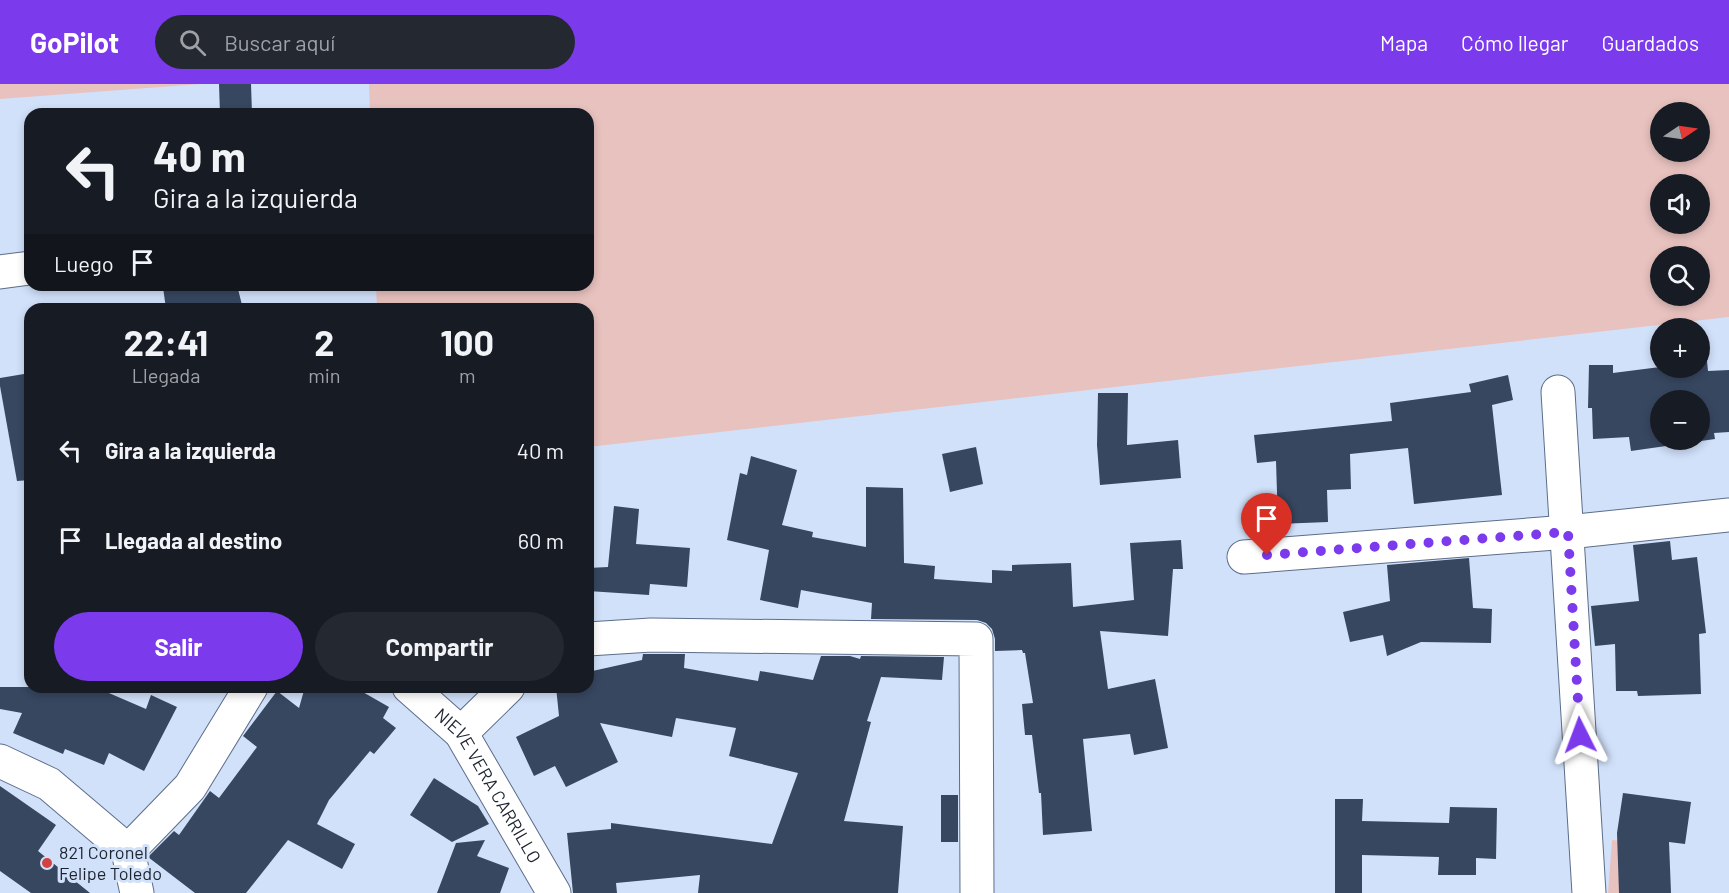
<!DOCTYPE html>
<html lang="es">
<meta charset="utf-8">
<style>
:root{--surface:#171b24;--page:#242831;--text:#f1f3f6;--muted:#9ea1a6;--accent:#7c3aed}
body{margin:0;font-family:Barlow,sans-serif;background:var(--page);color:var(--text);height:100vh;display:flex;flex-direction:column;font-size:22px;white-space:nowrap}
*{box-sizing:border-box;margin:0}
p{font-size:20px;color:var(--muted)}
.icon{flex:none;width:33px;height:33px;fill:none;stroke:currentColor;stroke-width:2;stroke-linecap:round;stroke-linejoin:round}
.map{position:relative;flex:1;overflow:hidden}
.panel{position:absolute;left:24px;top:219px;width:570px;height:390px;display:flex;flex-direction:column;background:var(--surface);border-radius:18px;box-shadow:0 3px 9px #0003}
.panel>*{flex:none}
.hud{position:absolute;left:24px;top:24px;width:570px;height:183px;border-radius:18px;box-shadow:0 3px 9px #0003;background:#171b24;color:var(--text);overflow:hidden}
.needle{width:39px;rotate:77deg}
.controls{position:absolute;left:1650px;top:18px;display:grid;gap:12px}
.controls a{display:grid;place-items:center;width:60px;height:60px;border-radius:50%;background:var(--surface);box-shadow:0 3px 9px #0003;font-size:30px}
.pin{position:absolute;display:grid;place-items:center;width:51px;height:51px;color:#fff;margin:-62px -26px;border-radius:50% 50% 50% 0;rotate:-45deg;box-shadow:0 0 6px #0007}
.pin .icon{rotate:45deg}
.me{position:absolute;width:66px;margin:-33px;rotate:357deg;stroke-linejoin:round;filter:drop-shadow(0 0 4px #0008)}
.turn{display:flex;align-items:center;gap:21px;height:126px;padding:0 30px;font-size:27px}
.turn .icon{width:78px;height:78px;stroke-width:2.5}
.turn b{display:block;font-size:42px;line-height:51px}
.then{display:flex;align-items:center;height:57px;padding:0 30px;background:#0003;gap:12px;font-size:22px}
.eta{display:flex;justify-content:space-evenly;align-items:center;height:102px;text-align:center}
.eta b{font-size:36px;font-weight:700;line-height:42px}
.primary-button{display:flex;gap:12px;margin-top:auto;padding:12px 30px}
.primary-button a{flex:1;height:69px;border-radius:36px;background:var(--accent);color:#fff;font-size:24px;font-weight:700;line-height:69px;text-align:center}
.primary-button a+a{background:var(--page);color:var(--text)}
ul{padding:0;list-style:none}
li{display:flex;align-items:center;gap:18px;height:90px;padding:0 30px}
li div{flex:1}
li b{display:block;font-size:22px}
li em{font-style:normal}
header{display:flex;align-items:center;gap:36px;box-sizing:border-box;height:84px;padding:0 30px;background:var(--accent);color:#fff}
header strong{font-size:28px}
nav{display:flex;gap:33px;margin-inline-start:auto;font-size:21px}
.search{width:420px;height:54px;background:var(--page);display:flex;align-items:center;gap:15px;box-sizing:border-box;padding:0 21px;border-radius:33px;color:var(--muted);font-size:22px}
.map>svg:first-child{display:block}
.green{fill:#e8c2bf;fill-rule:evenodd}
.building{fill:#374760;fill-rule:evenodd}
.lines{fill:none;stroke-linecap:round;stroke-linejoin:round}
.street-casing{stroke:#5c6d89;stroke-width:35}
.street{stroke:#fff;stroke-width:33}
.route{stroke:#7c3aed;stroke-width:10;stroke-dasharray:0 18}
.poi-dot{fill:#d14244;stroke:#d1e1fa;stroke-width:2}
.labels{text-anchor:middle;stroke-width:6;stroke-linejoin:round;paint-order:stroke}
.street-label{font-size:18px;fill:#1c232f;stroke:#d1e1fa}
.poi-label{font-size:18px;fill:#1c232f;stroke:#d1e1fa;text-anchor:start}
</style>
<header>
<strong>GoPilot</strong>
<div class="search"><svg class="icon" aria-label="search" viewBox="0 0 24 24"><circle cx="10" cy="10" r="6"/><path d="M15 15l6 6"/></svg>Buscar aquí</div>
<nav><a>Mapa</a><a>Cómo llegar</a><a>Guardados</a></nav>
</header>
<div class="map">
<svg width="1729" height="809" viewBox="0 0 1729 809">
<rect width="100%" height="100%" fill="#d1e1fa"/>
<g class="green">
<path d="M0 0H201L0 15Z"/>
<path d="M369 0H1729V233L588 363V225H377L376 201H588V30H370ZM1660 28H1700V68H1660ZM1660 100H1700V140H1660ZM1660 172H1700V212H1660Z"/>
<path d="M1612 756 1659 761 1656 809H1608Z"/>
</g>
<g class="building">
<path d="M219 0H251L252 30H220Z"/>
<path d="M177 201H237L243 225H166L163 203Z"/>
<path d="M1707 277 1708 287 1729 286V348L1714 349 1715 355 1631 367 1629 353 1593 355 1592 324H1588L1589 281H1613V289L1660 283 1700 284V278ZM1660 316H1700V356H1660Z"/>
<path d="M30 289V396L17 397 0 302V294Z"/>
<path d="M1508 291 1513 316 1492 321 1502 411 1414 420 1408 364 1350 370 1351 405 1327 406 1328 438 1278 440 1276 377 1257 379 1254 351 1392 337 1390 319 1471 308 1469 300Z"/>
<path d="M1098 309H1128L1127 361 1178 356 1181 394 1100 401 1097 361Z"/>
<path d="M976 363 983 400 950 408 942 370Z"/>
<path d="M751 372 797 386 782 441 813 448 812 453 866 463V403L903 404 904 479 935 482 934 495 992 499V486L1012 487V481L1071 479 1073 523 1134 516 1130 459 1181 456 1183 485H1173L1168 552 1100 547 1108 605 1155 595 1168 664 1134 671 1130 650 1083 655 1092 747 1043 751 1041 709H1039L1032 651H1025L1022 620 1033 619 1025 569H1023L1022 566 995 567V555L992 545 986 539 977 536 871 535 872 519 801 506 798 524 760 516 769 466 727 456 740 389 747 391Z"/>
<path d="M614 422 639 425 636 460 690 464 687 503 650 500 649 511 588 507V484L608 483Z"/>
<path d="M1670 457 1672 476 1697 473 1706 549 1699 550 1701 610 1638 612 1637 607H1616L1615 560 1595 562 1591 522 1639 517 1633 461Z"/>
<path d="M1469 474 1473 524 1492 525 1491 559 1421 558 1387 572 1383 551 1350 558 1343 528 1390 517 1387 481Z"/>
<path d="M643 570H685L684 584 758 597 760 587 813 596 821 572H850L860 575 861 572 944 573 942 596 881 593 867 637 871 638 844 737 903 742 898 809H698L700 791 616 799 617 809H573L567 749 611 745V739L772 760 798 689 729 672 736 644 676 634 672 653 600 639 618 678 566 703 555 682 534 692 516 653 559 632 556 603H588V588L642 576Z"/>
<path d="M0 603H95L146 625 151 611 177 623 144 687 109 669 104 681 65 665 63 670 13 649 22 629 0 625Z"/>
<path d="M305 603H354L389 623 383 634 396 644 374 670 370 667 329 716 317 740 355 760 342 785 288 756 246 809H195L148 773 174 747 179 751 210 707 219 714 257 663 243 652 277 607 299 624Z"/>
<path d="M434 694 478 722 489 740 452 758 410 731Z"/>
<path d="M0 702 56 741 38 767 90 809H31L0 787Z"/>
<path d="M1623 709 1691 718 1685 760 1669 758 1671 809H1619L1617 749Z"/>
<rect x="941" y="711" width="17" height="47"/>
<path d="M1335 715H1363L1362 737 1449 739 1450 723 1497 724 1496 775 1476 774V791H1438L1439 773 1362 771V809H1335Z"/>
<path d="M485 756 477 772 509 784 500 809H437L456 759Z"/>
</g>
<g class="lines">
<g class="street-casing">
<g id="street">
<path d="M0 188 30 184"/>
<path d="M1558 308 1589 809"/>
<path d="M1244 473 1568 448 1729 431"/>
<path d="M588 555 651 551 976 555 977 809"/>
<path id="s1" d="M409 603 461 649 554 809"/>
<path d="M461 649 508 603"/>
<path d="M0 677 49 700 128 767 137 809"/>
<path d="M128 767 190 703 251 603"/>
</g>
</g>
<use href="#street" class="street"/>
</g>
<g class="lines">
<path class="route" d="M1267 471 1568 448 1580 651"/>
</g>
<circle class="poi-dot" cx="47" cy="779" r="6"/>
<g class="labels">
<g class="street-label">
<text dy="6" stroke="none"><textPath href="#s1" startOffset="128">NIEVE VERA CARRILLO</textPath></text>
</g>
<g class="poi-label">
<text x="59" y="775">821 Coronel<tspan x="59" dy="21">Felipe Toledo</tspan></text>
</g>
</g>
</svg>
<div class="controls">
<a><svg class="needle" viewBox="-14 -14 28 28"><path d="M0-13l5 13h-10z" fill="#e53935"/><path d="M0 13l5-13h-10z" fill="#9ea1a6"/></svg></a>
<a><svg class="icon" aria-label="sound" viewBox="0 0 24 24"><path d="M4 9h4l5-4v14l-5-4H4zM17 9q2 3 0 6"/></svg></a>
<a><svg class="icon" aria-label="search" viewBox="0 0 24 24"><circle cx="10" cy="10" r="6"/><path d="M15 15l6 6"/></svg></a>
<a>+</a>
<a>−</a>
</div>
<div class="pin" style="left:1267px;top:471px;background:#d93025"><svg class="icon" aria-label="arrive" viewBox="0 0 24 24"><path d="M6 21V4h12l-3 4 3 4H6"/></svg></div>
<svg class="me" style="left:1580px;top:651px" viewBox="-20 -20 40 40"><path d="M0-17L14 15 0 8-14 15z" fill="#7c3aed" stroke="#fff" stroke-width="4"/></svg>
<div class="hud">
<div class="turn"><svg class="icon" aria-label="left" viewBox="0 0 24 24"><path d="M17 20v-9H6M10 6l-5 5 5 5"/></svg><div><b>40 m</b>Gira a la izquierda</div></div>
<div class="then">Luego<svg class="icon" aria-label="arrive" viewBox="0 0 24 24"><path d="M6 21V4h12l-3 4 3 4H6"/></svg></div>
</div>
<section class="panel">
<div class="eta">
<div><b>22:41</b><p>Llegada</p></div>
<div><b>2</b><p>min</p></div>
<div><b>100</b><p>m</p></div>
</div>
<ul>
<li><svg class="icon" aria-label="left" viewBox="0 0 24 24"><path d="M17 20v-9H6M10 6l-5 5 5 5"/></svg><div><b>Gira a la izquierda</b></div><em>40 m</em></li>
<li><svg class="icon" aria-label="arrive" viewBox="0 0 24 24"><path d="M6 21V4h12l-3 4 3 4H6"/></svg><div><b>Llegada al destino</b></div><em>60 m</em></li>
</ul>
<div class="primary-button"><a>Salir</a><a>Compartir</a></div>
</section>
</div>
